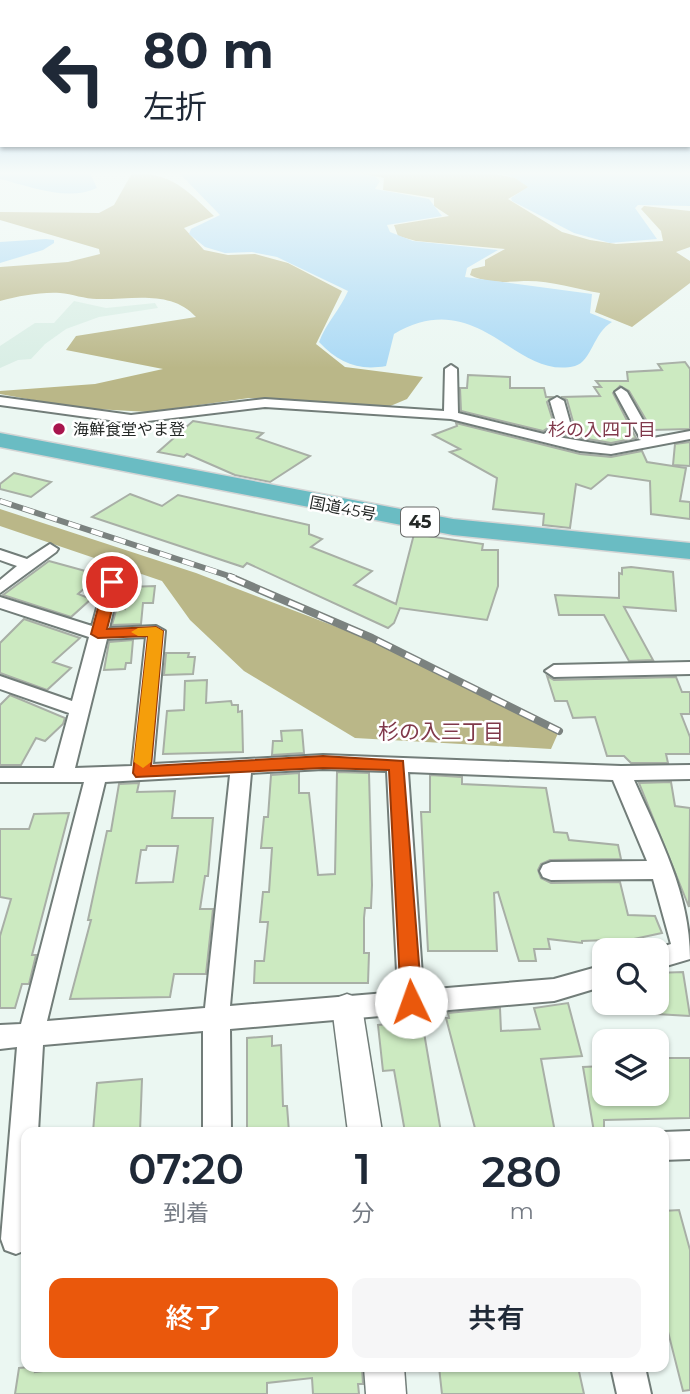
<!DOCTYPE html>
<html lang="ja">
<meta charset="utf-8">
<style>
:root{--surface:#fff;--page:#f6f6f7;--text:#1f2937;--muted:#747a83;--accent:#ea580c}
body{margin:0;font-family:Montserrat,"Noto Sans JP",sans-serif;background:var(--page);color:var(--text);height:100vh;display:flex;flex-direction:column;font-size:26px;white-space:nowrap}
*{box-sizing:border-box;margin:0}
p{font-size:23px;color:var(--muted)}
.icon{flex:none;width:38px;height:38px;fill:none;stroke:currentColor;stroke-width:2;stroke-linecap:round;stroke-linejoin:round}
.map{position:relative;flex:1;overflow:hidden}
.panel{position:absolute;left:21px;top:1127px;width:648px;height:245px;display:flex;flex-direction:column;background:var(--surface);border-radius:14px;box-shadow:0 2px 5px #0004}
.panel>*{flex:none}
.hud{position:absolute;left:0px;top:0px;width:691px;height:147px;box-shadow:0 2px 5px #0004;background:#fff;color:var(--text);overflow:hidden}
.fabs{position:absolute;left:592px;top:938px;display:grid;gap:14px}
.fabs a{display:grid;place-items:center;width:77px;height:77px;border-radius:14px;background:var(--surface);box-shadow:0 2px 5px #0004;font-size:35px}
.pin{position:absolute;display:grid;place-items:center;width:60px;height:60px;color:#fff;margin:-30px;border:4px solid #fff;border-radius:50%;box-shadow:0 2px 7px #0007}
.me{position:absolute;width:77px;margin:-38px;rotate:357deg;stroke-linejoin:round;filter:drop-shadow(0 0 5px #0008)}
.turn{display:flex;align-items:center;gap:24px;height:147px;padding:0 28px;font-size:32px}
.turn .icon{width:91px;height:91px;stroke-width:2.5}
.turn b{display:block;font-size:49px;line-height:60px}
.eta{display:flex;justify-content:space-evenly;align-items:center;height:119px;text-align:center}
.eta b{font-size:42px;font-weight:600;line-height:49px}
.cta{display:flex;gap:14px;margin-top:auto;padding:14px 28px}
.cta a{flex:1;height:80px;border-radius:14px;background:var(--accent);color:#fff;font-size:28px;font-weight:600;line-height:80px;text-align:center}
.cta a+a{background:var(--page);color:var(--text)}
.map>svg:first-child{display:block}
.built{fill:#d9eee5}
.forest{fill:#bab788}
.water{fill:#aad9f5}
.building{fill:#cceac1;stroke:#a8afa6;stroke-width:2;fill-rule:evenodd}
.lines{fill:none;stroke-linecap:round;stroke-linejoin:round}
.minor-casing{stroke:#727d79;stroke-width:4}
.tertiary-casing{stroke:#727d79;stroke-width:3}
.trunk-casing{stroke:#d3d4d4;stroke-width:3}
.minor{fill:#fff;fill-rule:evenodd}
.tertiary{fill:#fff;fill-rule:evenodd}
.trunk{fill:#6abcc3;fill-rule:evenodd}
.rail-far1-casing{stroke:#7b827f;stroke-width:6}
.rail-casing{stroke:#7b827f;stroke-width:8}
.rail-far1{stroke:#fff;stroke-width:4.5;stroke-dasharray:12;stroke-linecap:butt}
.rail{stroke:#fff;stroke-width:5;stroke-dasharray:16;stroke-linecap:butt}
.route{fill:#ea580c;stroke:#983908;stroke-width:2}
.slow{fill:#f59e0b}
.poi-dot{fill:#a8154d;stroke:#fff;stroke-width:2.5}
.labels{text-anchor:middle;stroke-width:5;stroke-linejoin:round;paint-order:stroke}
.far-poi-label{font-size:16px;fill:#242826;stroke:#fff;text-anchor:start}
.far-street-label{font-size:16px;fill:#242826;stroke:#fff}
.far-neighbourhood-label{font-size:18px;fill:#80394b;stroke:#fff}
.shield{fill:#fff;stroke:#666867;stroke-width:2}
.shield-label{font-size:18px;font-weight:bold;fill:#242826}
.neighbourhood-label{font-size:21px;fill:#80394b;stroke:#fff}
</style>
<div class="map">
<svg width="690" height="1394" viewBox="0 0 690 1394">
<rect width="100%" height="100%" fill="#ebf7f2"/>
<path class="built" d="M74 301 106 308 155 303 158 308 99 317 66 329 45 344 31 359 18 360 0 368V346L35 323H54Z"/>
<g class="forest">
<path d="M132 173C172 173 187 190 214 216L184 228 204 250 228 255 255 254 288 263 342 291 316 344 345 367 423 377 407 399 388 407 249 398 149 412 77 408 0 394V391L95 384 163 369 66 350 76 336 196 317C171 289 130 300 97 299 85 299 72 294 60 293 39 292 20 296 0 301V267L68 262 100 254 99 249 0 220V212L99 213 114 205Z"/>
<path d="M358 173C417 173 479 166 536 183L508 199 562 232 590 240 616 244 663 241 661 231 641 209 644 206 690 211V247L676 252 690 261V283L632 327 595 312 600 293C576 289 548 280 524 281 504 282 489 284 470 275L472 269 485 266V260L505 249 416 241 398 236 394 225 449 216 434 206V198L383 190 384 178Z"/>
<path d="M0 509 196 573 397 650 559 731 551 749 355 738 244 671 190 620 162 581 0 526Z"/>
</g>
<g class="water">
<path d="M0 173H90L97 188C68 202 29 186 0 179Z"/>
<path d="M179 173H347L375 176 380 181 375 189 429 199 442 216 387 225 390 232 413 241 498 250 467 268 465 277 592 294 590 313 612 322C593 333 592 361 575 366 515 381 479 284 394 334L386 366C358 371 339 363 319 342 326 323 340 310 348 291L277 257 252 252 225 253 205 247 189 234 191 229 220 215Z"/>
<path d="M500 173H690V206L638 205 635 208 657 239 610 243 574 233 512 201 511 198 528 187 515 178Z"/>
<path d="M46 239 54 240V243L43 250 0 263V242Z"/>
</g>
<g class="building">
<path d="M685 362 690 369V429L652 430 629 391 620 386 613 393 636 438 611 443 564 435 574 425 567 400 561 397 600 396 594 387H601L596 381H628L627 372 662 370 658 364Z"/>
<path d="M468 375 510 377V388H544L546 397H552L547 402 554 424 543 431 461 411 460 388H467Z"/>
<path d="M193 421 263 433 257 438 310 456 270 482 235 475 187 454 184 457 158 452Z"/>
<path d="M456 423 580 454 611 457 642 451 647 462 686 468 680 501 690 502V519L651 514 650 481 608 475 591 489 576 484 570 528 543 525 544 514 493 509 497 478 450 452 460 449 433 435 457 426Z"/>
<path d="M690 442V466L673 465 675 444Z"/>
<path d="M14 473 51 482 31 497 0 489V484Z"/>
<path d="M130 494 162 506 178 495 309 525V534L322 539 311 547 372 571 354 585 396 604 414 534 483 544 482 550H498V586L487 620 400 608 394 623 388 628 247 563 243 567 92 517Z"/>
<path d="M49 561 100 575 78 594 91 599 71 617 3 595Z"/>
<path d="M631 567 673 572 676 611 624 607 653 660 629 661 604 615H559L555 595 619 598V573L622 574V568Z"/>
<path d="M155 586 153 603H143L141 624 112 625 117 607 125 609 128 587Z"/>
<path d="M24 619 80 638 53 662 71 668 47 690 0 673V643Z"/>
<path d="M133 640 131 663H126L125 669 104 670 109 642Z"/>
<path d="M166 653H189L188 657H195L193 674 164 675Z"/>
<path d="M547 676 554 680 676 677 682 692H690V714H681L690 737V754H666L668 763H631L624 756H607L595 717 573 718 567 701H555Z"/>
<path d="M207 680 206 703 231 701 232 705H238V712L242 711 243 752 163 754 167 711 184 710 185 681Z"/>
<path d="M10 695 65 718 63 724 45 741 36 738 21 765H0V705Z"/>
<path d="M302 730 304 753 272 755 273 741H282L281 731Z"/>
<path d="M337 772 369 773 372 885 371 908H365L364 918V953H369L368 983H254L255 961H264L268 922H260L263 892H269L272 848H261L264 817H268L271 775 299 773V793H309L318 875 335 874Z"/>
<path d="M430 775 462 777V784L546 788 554 832 567 833 569 840 618 845 621 859 550 860 541 864 538 870 541 878 551 883 620 882 628 915 655 916 662 933 634 939 582 941V943L548 939 550 949H534L536 961H519L498 892 494 893 497 951H428L421 812H430Z"/>
<path d="M671 782 675 806 690 808 689 907 639 783Z"/>
<path d="M139 783 137 792 175 791 172 818H213L208 876H205L200 909H213L206 974H174L170 997 70 999 91 920H88L107 831H111L119 784ZM147 846H178L173 882 136 883 141 850H146Z"/>
<path d="M69 813 32 955H36L29 984H22L15 1008H0V936L11 899 0 897V829H29L34 814Z"/>
<path d="M683 972 690 1016 656 1014V973Z"/>
<path d="M568 1003 582 1056 541 1059 555 1132H476L446 1018H449L448 1013 500 1008 501 1031 540 1029 534 1008Z"/>
<path d="M422 1021 441 1132H405L394 1070 383 1071 378 1025Z"/>
<path d="M272 1036V1046L281 1045 283 1106H287L289 1132H247V1038Z"/>
<path d="M656 1058H690V1118L604 1120V1132H594L583 1067 604 1066V1094L665 1096 656 1069Z"/>
<path d="M142 1079 140 1132H93L97 1083Z"/>
<path d="M679 1210 690 1250V1390L683 1391 663 1312V1211Z"/>
<path d="M30 1367H36L35 1372 73 1367H362L363 1384H358L359 1394H313L312 1378 267 1383V1394H15L19 1368Z"/>
<path d="M439 1367H578L584 1394H442Z"/>
</g>
<g class="lines">
<g class="minor-casing">
<g id="minor">
<path d="M451 365 457 369 458 413 544 434 557 425 550 401 557 397 564 401 571 426 558 437 611 446 641 440 615 392 621 388 627 392 653 438 690 431V439L611 454 580 451 451 419 265 407 131 423 0 405V397L131 415 265 399 444 411 445 369Z"/>
<path d="M50 544 58 549 56 552 0 593V580L17 566 0 560V550L27 559Z"/>
<path d="M112 577 120 582 109 628 156 626 165 631 153 764 323 755 621 766 690 765V779L634 780C660 839 690 893 690 959L656 969V950H652L671 944 653 879 551 880 543 877 540 871 543 865 551 862 647 861 613 780 408 772 423 990 554 979 604 965V986L554 1001 230 1029 231 1132H203V1031L43 1045 38 1132H26V1250L16 1254 5 1250 1 1239 17 1047 0 1049V1025L21 1024 84 782H0V768H54L69 713 0 689V676L72 701 89 637 0 608V597L92 626 104 582ZM146 637 132 766 75 768 107 639ZM323 769 387 771 398 992 230 1006 251 773ZM230 775 205 1008 47 1021 105 782Z"/>
<path d="M690 662V674L554 677 545 671 554 665Z"/>
<path d="M690 1131V1159L663 1160V1132Z"/>
<path d="M611 1367H645L651 1394H617Z"/>
</g>
</g>
<g class="tertiary-casing">
<g id="tertiary">
<path d="M347 994 358 998 362 1007 382 1132H348L332 1007 336 998Z"/>
<path d="M364 1367H404L406 1394H366Z"/>
</g>
</g>
<g class="trunk-casing">
<path id="trunk" d="M0 433 453 519 690 543V559L453 535 0 447Z"/>
</g>
<use href="#minor" class="minor"/>
<use href="#tertiary" class="tertiary"/>
<use href="#trunk" class="trunk"/>
<g class="rail-far1-casing">
<path id="rail-far1" d="M0 501 235 578"/>
</g>
<g class="rail-casing">
<path id="rail" d="M230 577 372 638 559 731"/>
</g>
<use href="#rail-far1" class="rail-far1"/>
<use href="#rail" class="rail"/>
</g>
<linearGradient id="sky" x2="0" y2="1"><stop stop-color="#8fc3ed"/><stop offset="0.47" stop-color="#f6fbf9"/><stop offset="1" stop-color="#f6fbf9" stop-opacity="0"/></linearGradient>
<rect width="690" height="368" fill="url(#sky)"/>
<path class="route" d="M112 578 119 582 107 629 156 627 163 631 151 766 323 756 403 761 422 1002 419 1008 411 1011 404 1008 401 1002 389 770 323 768 136 777 133 773 148 636 98 638 91 634 105 582Z"/>
<path class="slow" d="M156 627 163 631 151 762 143 768 134 762 148 636H138L131 632 138 628Z"/>
<circle class="poi-dot" cx="59" cy="429" r="7"/>
<g class="labels">
<g class="far-poi-label">
<text x="73" y="435">海鮮食堂やま登</text>
</g>
<g class="far-street-label">
<text transform="translate(343 508) rotate(11)" y="6">国道45号</text>
</g>
<g class="far-neighbourhood-label">
<text x="602" y="436">杉の入四丁目</text>
</g>
<rect class="shield" x="401" y="507.5" width="38" height="29" rx="5"/>
<g class="shield-label">
<text x="420" y="528">45</text>
</g>
<g class="neighbourhood-label">
<text x="441" y="739">杉の入三丁目</text>
</g>
</g>
</svg>
<div class="fabs">
<a><svg class="icon" aria-label="search" viewBox="0 0 24 24"><circle cx="10" cy="10" r="6"/><path d="M15 15l6 6"/></svg></a>
<a><svg class="icon" aria-label="layers" viewBox="0 0 24 24"><path d="M12 4l9 5-9 5-9-5zM3 14l9 5 9-5"/></svg></a>
</div>
<div class="pin" style="left:112px;top:582px;background:#d93025"><svg class="icon" aria-label="arrive" viewBox="0 0 24 24"><path d="M6 21V4h12l-3 4 3 4H6"/></svg></div>
<svg class="me" style="left:411px;top:1002px" viewBox="-20 -20 40 40"><circle r="19" fill="#fff"/><path d="M0-13L10 11 0 6-10 11z" fill="#ea580c"/></svg>
<div class="hud">
<div class="turn"><svg class="icon" aria-label="left" viewBox="0 0 24 24"><path d="M17 20v-9H6M10 6l-5 5 5 5"/></svg><div><b>80 m</b>左折</div></div>
</div>
<section class="panel">
<div class="eta">
<div><b>07:20</b><p>到着</p></div>
<div><b>1</b><p>分</p></div>
<div><b>280</b><p>m</p></div>
</div>
<div class="cta"><a>終了</a><a>共有</a></div>
</section>
</div>
